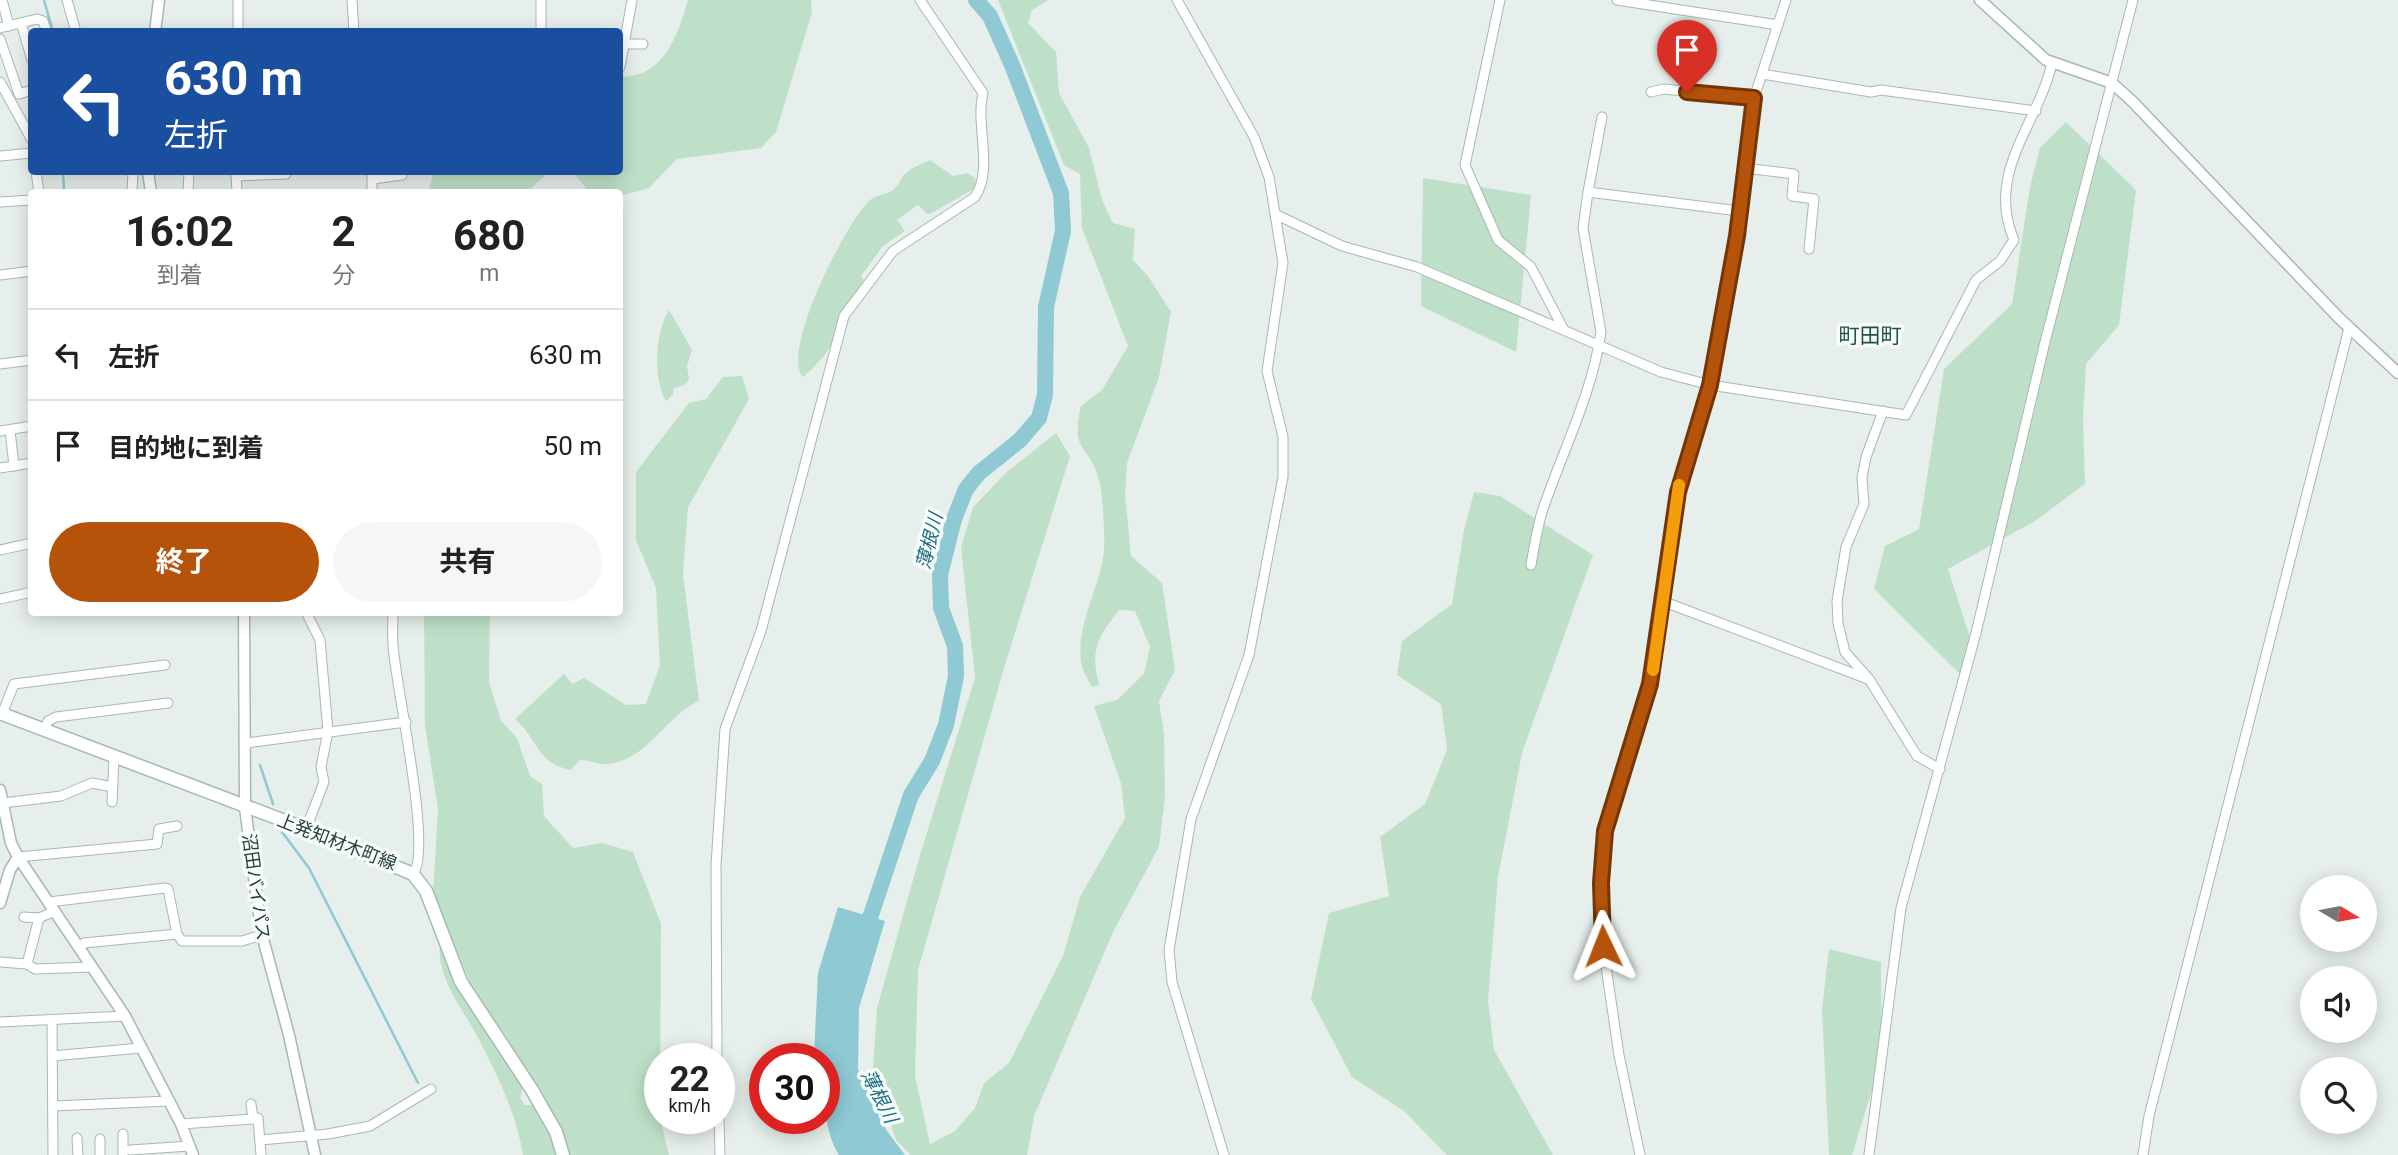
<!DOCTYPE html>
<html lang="ja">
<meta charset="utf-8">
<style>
:root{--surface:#fff;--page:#f6f6f6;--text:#222;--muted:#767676;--line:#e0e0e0;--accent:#b45309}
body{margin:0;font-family:Roboto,"Noto Sans JP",sans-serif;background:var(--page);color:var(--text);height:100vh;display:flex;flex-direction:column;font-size:26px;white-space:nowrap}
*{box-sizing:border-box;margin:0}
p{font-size:23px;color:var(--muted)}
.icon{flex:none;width:38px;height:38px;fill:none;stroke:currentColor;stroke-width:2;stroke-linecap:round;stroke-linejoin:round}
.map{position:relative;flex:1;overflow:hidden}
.panel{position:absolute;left:28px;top:189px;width:595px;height:427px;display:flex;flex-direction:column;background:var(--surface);border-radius:7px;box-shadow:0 4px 18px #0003}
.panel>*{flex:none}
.hud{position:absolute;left:28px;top:28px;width:595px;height:147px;border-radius:7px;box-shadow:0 4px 18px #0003;background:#1a4fa0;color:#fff;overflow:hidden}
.needle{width:46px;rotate:100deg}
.buttons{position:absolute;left:2300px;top:875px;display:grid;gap:14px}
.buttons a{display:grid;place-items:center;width:77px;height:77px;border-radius:50%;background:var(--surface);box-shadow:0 4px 18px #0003;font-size:35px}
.speed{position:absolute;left:644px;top:1043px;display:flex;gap:14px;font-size:35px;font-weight:700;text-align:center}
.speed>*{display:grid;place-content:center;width:91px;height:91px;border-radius:50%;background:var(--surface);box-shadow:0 4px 18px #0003;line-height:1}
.speed small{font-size:18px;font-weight:400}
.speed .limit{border:10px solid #d22;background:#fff;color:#111}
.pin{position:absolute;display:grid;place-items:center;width:60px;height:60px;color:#fff;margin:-72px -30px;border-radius:50% 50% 50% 0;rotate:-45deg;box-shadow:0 0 7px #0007}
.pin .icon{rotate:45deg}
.me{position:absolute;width:77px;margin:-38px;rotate:358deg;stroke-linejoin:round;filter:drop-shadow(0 0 5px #0008)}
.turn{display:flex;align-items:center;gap:24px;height:147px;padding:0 21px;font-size:32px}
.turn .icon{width:91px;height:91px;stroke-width:2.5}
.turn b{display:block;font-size:49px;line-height:60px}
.eta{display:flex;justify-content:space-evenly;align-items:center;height:119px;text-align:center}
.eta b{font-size:42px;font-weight:700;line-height:49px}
.primary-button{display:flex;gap:14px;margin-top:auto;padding:14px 21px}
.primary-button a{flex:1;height:80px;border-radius:42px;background:var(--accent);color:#fff;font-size:28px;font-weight:700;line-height:80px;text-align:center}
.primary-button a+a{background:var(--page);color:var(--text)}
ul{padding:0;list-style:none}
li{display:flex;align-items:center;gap:21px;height:91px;padding:0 21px;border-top:2px solid var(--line)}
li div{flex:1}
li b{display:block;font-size:26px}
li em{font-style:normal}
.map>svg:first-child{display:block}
.green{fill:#bfe0c8}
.water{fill:#8ec9d4}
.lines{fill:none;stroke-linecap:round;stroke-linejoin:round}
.stream{stroke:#8ec9d4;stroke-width:2.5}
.river{stroke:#8ec9d4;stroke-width:16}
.minor-casing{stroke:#a8b8b2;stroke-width:11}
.tertiary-casing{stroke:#a8b8b2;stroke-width:13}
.secondary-casing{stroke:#a4bbb3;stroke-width:15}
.minor{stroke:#fff;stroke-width:9}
.tertiary{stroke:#fff;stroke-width:10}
.secondary{stroke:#fff;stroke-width:12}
.route-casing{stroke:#753606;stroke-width:18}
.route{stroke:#b45309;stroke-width:12}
.slow{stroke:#f59e0b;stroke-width:12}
.labels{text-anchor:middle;stroke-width:7;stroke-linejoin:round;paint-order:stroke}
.street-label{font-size:18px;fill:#24423a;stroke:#f7fbf9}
.water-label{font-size:19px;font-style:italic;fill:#1c6f80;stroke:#f7fbf9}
.quarter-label{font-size:21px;fill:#1f5548;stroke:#f7fbf9}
</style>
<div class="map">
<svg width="2398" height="1155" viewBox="0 0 2398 1155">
<rect width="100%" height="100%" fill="#e6efeb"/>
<g class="green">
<path d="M688 0H811L812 12 776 132 761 148 677 159 649 188 620 196V192H589L573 172H620V77C664 77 677 37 688 0Z"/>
<path d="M998 0H1049L1032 10 1028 23 1056 52 1059 93 1089 148 1102 200 1113 223 1135 229 1133 260 1148 276 1171 312 1159 377 1127 463 1125 494 1131 556 1162 583 1175 670 1159 701 1164 734 1165 797 1159 847 1114 930 1034 1116 1027 1155H911L896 1140 873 1068 877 1008 920 855 975 678 961 548 973 507 1007 472 1056 433 1070 456 1004 668 918 970 915 1076 930 1144 955 1131 975 1108 984 1083 1009 1063 1063 956 1080 897 1125 818 1121 783 1094 706 1117 700 1144 674 1150 647 1135 611 1119 610C1097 638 1090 649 1099 685L1092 687C1088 679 1082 670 1081 662 1076 624 1100 588 1104 551 1105 534 1103 496 1099 480 1089 442 1070 455 1081 406L1102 390 1128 346 1082 228 1080 174 1064 165Z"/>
<path d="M2066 122 2136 190 2119 325 2086 364 2083 417 2085 484 2035 521 1948 569 1975 653 1959 673 1874 589 1885 546 1919 529 1944 369 2012 304 2030 187 2040 148Z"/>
<path d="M930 160 953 176 967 173 975 178 977 187 932 213 927 214 918 205 897 220 905 231 883 246 861 276 866 283C848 316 833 353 803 377 780 351 846 223 869 201 875 195 886 195 893 190 899 186 900 178 906 173 912 167 922 164 930 160Z"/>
<path d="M434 172H549L527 192H428Z"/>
<path d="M1423 178 1531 195 1516 352 1421 306Z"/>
<path d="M669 310 692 350 687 366 689 379 686 384 673 389V395L666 401C653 378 655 332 669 310Z"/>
<path d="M742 376 749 399 688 507 683 574 699 701C666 715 648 760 608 764 599 765 589 760 580 760L571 770C536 763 539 740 515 719L564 674 572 684 584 678 626 705 646 704 660 665 656 588 636 540V472L689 403 706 399 723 377Z"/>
<path d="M1474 492 1500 496 1593 555 1522 753 1498 877 1488 1000 1494 1050 1553 1155H1447L1404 1111 1352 1077 1311 999 1329 913 1389 896 1380 837 1425 804 1447 750 1441 704 1397 675 1402 641 1452 604 1464 530Z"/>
<path d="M424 613H490L489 682 501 721 517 738 530 776 542 784 544 816 573 848 602 843 633 852 661 924 660 1118 669 1155H569L567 1142 554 1115 471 985 433 893 438 810 425 725Z"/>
<path d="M440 943 523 1087 520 1098 525 1105H536L546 1122 557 1155H523C517 1115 497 1074 478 1038 463 1009 436 977 440 943Z"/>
<path d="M1829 949 1881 962 1882 1057 1852 1155H1829L1822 1009Z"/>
</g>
<path class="water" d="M838 907 885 921 859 1008 858 1069 887 1131 905 1155H839C822 1127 824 1091 824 1059H814V1056L818 973Z"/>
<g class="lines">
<g class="stream">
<path d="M44 0 53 32"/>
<path d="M63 172 64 190"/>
<path d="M260 765 273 804"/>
<path d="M279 828 309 868 418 1083"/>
</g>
<path class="river" d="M864 936 911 795 932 761 946 725 956 676 955 646 941 608 940 575 954 519 966 489 979 473 1020 440 1039 418 1045 395 1046 307 1063 231 1061 193 1012 65 990 16 976 0"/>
<g class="minor-casing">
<g id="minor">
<path d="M2 0 9 26"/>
<path d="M67 0 76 32"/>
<path d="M238 0V32"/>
<path d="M352 0 354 32"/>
<path d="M1177 0 1254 137 1269 177 1283 263 1267 371 1283 437V477L1249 655 1191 819 1169 950 1172 982 1224 1155"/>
<path d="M1500 0 1465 165 1498 240 1531 267 1564 330"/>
<path d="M1617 0 1778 25"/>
<path d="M21 23 32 60"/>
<path d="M0 28 37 19 43 21 47 32"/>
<path d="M541 32V0"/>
<path d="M0 39 19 94 32 90"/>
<path d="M624 44H643"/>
<path d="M620 67 632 0"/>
<path d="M1762 74 1871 92 1881 90 2036 111"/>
<path d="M0 82 32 140"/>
<path d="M1651 92 1664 89 1754 98"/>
<path d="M0 156 32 153"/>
<path d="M1744 168 1794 174 1792 196 1814 199 1809 249"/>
<path d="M36 172 39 192"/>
<path d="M236 173 237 192"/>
<path d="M236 176 286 174"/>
<path d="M373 179 402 175"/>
<path d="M132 192 133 172"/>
<path d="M188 192 189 172"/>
<path d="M372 192V172"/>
<path d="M1588 192 1602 117"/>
<path d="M0 202 32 200"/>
<path d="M1277 215 1342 246 1417 267 1661 372 1710 385 1906 415 1976 280 2000 261 2014 240C1985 172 2038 125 2052 63"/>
<path d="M0 275 32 271"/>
<path d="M0 364 32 360"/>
<path d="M1883 411 1866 457 1862 478 1864 504 1846 547 1837 601 1838 623 1845 652 1869 679 1917 756 1940 769"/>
<path d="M10 430 14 466"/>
<path d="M0 431 32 426"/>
<path d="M0 468 32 463"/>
<path d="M0 550 32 543"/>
<path d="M1531 565C1534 548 1537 529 1542 512 1562 452 1592 395 1601 332L1583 228 1588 192 1739 211"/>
<path d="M0 599 32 592"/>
<path d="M1662 601 1868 679"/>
<path d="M306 612 320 640 328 731 321 767 324 782 306 829"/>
<path d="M393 612C393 623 392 634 393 645 395 684 433 849 413 874"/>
<path d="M2 714 14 684 165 665"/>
<path d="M44 730 48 721 56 717 168 703"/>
<path d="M246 743 406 722"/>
<path d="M112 802 114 757"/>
<path d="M3 803 61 796 92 783 113 787"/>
<path d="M18 857 157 844 159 829 177 826"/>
<path d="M49 902 165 888 168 889 177 934 182 941H242L262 935"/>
<path d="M24 917 39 918 55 911"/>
<path d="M80 948 84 943 177 934"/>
<path d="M0 962 27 964 39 918"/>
<path d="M27 964 35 969 92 967"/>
<path d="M52 1020 53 1155"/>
<path d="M0 1022 125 1016"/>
<path d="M52 1056 141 1048"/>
<path d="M717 1059 716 865 725 729 761 631 844 316 893 251 975 197C994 168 975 126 983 93L920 0"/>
<path d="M251 1104 253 1119 258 1118 261 1155"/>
<path d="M53 1106 170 1101"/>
<path d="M719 1118 720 1155"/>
<path d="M181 1124 253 1119"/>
<path d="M123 1134V1155"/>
<path d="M77 1138 78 1155"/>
<path d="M100 1139V1155"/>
<path d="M260 1140 328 1134 370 1126 431 1089"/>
<path d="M130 1150 190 1146"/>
<path d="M1640 1155 1619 1055 1603 946 1601 883 1605 831 1650 684 1678 492 1710 385 1737 236 1754 98 1786 0"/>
<path d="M1869 1155 1901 908 1976 633 2044 346 2133 0"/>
<path d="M2143 1155 2149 1116 2349 328"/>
</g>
</g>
<g class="tertiary-casing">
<g id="tertiary">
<path d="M1980 0 2046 60 2112 83 2132 101 2339 318 2398 373"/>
<path d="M155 32 159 0"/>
<path d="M148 172 151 192"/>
<path d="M244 612 245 807 254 877 262 935 289 1035 315 1155"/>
<path d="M0 790 11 843 18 857 10 870 0 903"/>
<path d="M18 857 125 1016 181 1124 193 1155"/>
</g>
</g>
<g class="secondary-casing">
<path id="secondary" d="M0 713 306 829 413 874 426 891 461 982 532 1090 556 1132 563 1155"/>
</g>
<use href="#minor" class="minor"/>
<use href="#tertiary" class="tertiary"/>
<use href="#secondary" class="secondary"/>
</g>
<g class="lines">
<g class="route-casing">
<path id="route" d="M1603 946 1601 883 1605 831 1650 684 1678 492 1710 385 1737 236 1754 98 1687 92"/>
</g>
<use href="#route" class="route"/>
<path class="slow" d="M1653 670 1679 485"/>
</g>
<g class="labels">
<g class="street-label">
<text transform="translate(337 842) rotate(21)" y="6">上発知材木町線</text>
<text transform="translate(256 887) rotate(82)" y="6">沼田バイパス</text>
</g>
<g class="water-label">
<text transform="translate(929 541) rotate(-76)" y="7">薄根川</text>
<text transform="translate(880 1096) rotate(63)" y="7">薄根川</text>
</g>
<g class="quarter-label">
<text x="1870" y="343">町田町</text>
</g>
</g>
</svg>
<div class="buttons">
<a><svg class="needle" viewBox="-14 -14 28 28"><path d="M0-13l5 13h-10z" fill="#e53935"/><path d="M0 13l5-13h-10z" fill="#767676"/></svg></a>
<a><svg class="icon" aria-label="sound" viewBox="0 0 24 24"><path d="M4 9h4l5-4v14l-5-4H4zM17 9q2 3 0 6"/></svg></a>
<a><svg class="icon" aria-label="search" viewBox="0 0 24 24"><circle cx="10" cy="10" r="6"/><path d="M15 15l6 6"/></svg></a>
</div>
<div class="speed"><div>22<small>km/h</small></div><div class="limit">30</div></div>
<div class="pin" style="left:1687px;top:92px;background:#d93025"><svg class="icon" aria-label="arrive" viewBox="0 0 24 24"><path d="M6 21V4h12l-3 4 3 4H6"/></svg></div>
<svg class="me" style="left:1603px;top:946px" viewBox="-20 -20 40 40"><path d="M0-17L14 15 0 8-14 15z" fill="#b45309" stroke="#fff" stroke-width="4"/></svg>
<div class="hud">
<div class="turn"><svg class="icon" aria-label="left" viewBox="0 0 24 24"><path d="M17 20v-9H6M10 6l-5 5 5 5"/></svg><div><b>630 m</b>左折</div></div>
</div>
<section class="panel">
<div class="eta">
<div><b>16:02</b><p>到着</p></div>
<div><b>2</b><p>分</p></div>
<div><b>680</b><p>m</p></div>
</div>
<ul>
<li><svg class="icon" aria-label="left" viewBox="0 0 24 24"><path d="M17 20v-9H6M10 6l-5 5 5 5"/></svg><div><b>左折</b></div><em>630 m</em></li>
<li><svg class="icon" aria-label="arrive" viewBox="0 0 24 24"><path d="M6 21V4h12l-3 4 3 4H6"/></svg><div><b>目的地に到着</b></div><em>50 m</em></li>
</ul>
<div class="primary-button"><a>終了</a><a>共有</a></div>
</section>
</div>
